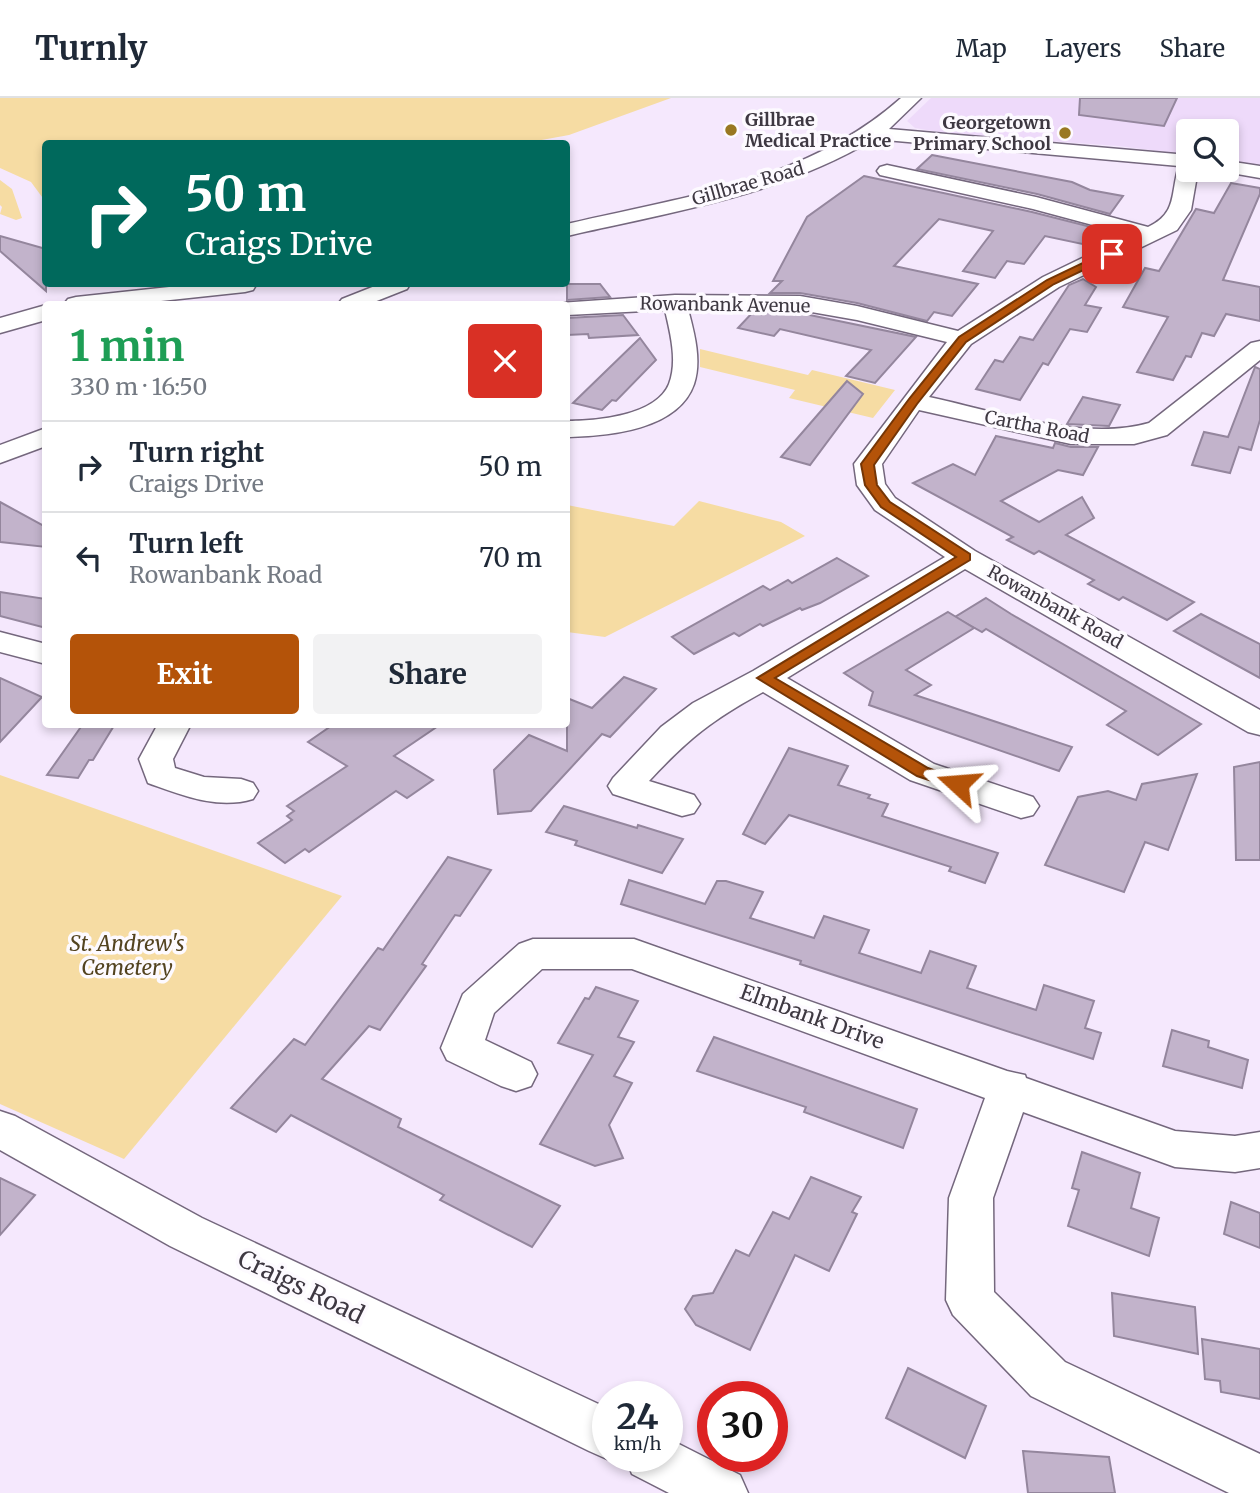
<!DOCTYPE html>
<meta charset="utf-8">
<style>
:root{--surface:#fff;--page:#f2f2f3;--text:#1f2937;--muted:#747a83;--line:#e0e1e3;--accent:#b45309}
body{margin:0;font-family:Merriweather,serif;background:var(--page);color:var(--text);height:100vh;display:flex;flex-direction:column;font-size:26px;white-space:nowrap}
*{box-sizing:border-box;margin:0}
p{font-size:23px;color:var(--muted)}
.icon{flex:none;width:38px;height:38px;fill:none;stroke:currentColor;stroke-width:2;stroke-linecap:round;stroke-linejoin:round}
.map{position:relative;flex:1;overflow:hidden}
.drawer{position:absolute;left:42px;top:203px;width:528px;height:427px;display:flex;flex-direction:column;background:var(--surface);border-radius:7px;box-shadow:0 4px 10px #0003}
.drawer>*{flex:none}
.banner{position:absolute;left:42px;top:42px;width:528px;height:147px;border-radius:7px;box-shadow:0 4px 10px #0003;background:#00695c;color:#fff;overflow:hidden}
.controls{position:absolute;left:1176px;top:21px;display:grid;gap:14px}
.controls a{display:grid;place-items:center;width:63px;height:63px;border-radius:7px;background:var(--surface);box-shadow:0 4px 10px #0003;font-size:35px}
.speed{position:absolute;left:592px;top:1283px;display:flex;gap:14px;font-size:35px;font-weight:700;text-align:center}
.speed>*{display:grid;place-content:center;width:91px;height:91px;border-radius:50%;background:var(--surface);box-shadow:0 4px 10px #0003;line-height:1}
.speed small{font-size:18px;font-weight:400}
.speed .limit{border:10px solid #d22;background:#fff;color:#111}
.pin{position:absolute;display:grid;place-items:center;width:60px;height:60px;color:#fff;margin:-30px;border-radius:14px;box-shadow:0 4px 10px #0006}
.me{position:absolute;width:77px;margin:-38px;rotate:289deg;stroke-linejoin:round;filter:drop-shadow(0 0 5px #0008)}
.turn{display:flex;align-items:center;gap:24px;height:147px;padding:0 28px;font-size:32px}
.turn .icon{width:91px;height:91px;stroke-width:2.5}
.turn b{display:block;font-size:49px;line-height:60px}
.round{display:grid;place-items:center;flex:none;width:74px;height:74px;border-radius:7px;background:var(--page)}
.overview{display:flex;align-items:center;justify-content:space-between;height:119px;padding:0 28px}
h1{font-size:42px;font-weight:700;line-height:52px;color:#1e9e55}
.primary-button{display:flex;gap:14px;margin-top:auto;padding:14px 28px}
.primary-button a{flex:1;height:80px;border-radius:7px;background:var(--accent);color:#fff;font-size:28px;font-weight:700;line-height:80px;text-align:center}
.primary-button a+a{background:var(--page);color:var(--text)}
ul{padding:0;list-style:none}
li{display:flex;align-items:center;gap:21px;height:91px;padding:0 28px;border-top:2px solid var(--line)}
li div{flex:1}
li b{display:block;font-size:26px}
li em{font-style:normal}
header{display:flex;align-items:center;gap:42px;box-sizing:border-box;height:98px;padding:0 35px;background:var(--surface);border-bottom:2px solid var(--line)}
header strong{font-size:33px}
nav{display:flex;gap:38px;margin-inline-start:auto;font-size:24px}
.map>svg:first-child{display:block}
.built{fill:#eedafa}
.green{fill:#f6dca3}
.building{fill:#c2b3cb;stroke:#94869d;stroke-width:2}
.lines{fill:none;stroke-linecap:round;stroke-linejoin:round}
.minor-casing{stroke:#74677d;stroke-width:3}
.minor{fill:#fff;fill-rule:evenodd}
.route{fill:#b45309;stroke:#753606;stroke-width:2}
.poi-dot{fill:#997822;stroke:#fdfaff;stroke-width:2.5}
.labels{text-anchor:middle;stroke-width:7;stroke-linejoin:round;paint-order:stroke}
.far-poi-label{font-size:18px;font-weight:bold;fill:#3e3842;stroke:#fdfaff;text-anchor:start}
.far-street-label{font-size:18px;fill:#3e3842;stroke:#fdfaff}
.park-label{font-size:21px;font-style:italic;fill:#53431f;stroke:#fdfaff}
.street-label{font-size:21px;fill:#3e3842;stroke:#fdfaff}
.near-street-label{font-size:24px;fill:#3e3842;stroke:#fdfaff}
</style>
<header>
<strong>Turnly</strong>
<nav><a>Map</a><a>Layers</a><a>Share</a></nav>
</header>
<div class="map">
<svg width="1260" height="1395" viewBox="0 0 1260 1395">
<rect width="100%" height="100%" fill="#f5e8fd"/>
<path class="built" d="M931 0H1260V67L1227 63V33H1188V57L1119 48 950 36 915 30 907 23Z"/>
<g class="green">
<path d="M0 0H671L569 37 525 45 46 46 45 103 31 84 0 70Z"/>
<path d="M0 82 12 91 22 120 16 122 0 116 2 109 0 107Z"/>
<path d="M700 251 808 277 812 272 895 292 873 320 789 300 795 292 700 269Z"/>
<path d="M699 403 781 424 805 438 605 539 567 534V407L674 428Z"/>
<path d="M0 677 342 798 124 1061 0 1006Z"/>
</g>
<g class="building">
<path d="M1080 0H1177L1164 28 1079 17Z"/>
<path d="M932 57 1072 84 1090 92 1123 98 1110 116 1037 96 917 71Z"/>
<path d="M864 78 1032 114 1099 131 1087 147 1045 138 1024 166 1007 163 995 180 963 173 993 133 939 121 894 168 978 186 952 218 934 214 927 223 857 205 800 195H770L782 183H773L807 119Z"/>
<path d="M1231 85 1260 90V96L1223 182 1260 189V223L1226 216 1214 238 1202 235 1191 259 1186 258 1173 282 1137 274 1168 219 1123 209 1145 170 1159 173 1196 111 1214 115Z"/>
<path d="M0 138 46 151V193L0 153Z"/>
<path d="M1083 181 1096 189 1085 207 1101 210 1087 234 1070 231 1048 267 1043 265 1020 302 976 291 995 262 1003 264 1020 239 1033 242 1069 187Z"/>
<path d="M567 186H600L610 199 567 202Z"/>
<path d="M753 214 800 215 916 239 875 285 846 278 871 252 780 231 774 238 738 230Z"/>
<path d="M623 217 638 237 589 240 588 236 567 237V220Z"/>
<path d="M640 240 656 262 616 303 612 302 602 312 573 305Z"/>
<path d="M1255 269 1260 271V322L1251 352 1239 349 1230 375 1192 367 1204 334 1228 339Z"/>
<path d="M847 283 863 296 810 367 781 359Z"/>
<path d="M1083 299 1120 307 1109 328 1067 326Z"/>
<path d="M996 338 1053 350 1055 345 1071 349H1098L1083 377 1058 372 1001 403 1039 424 1082 399 1094 420 1066 437 1194 504 1167 522 1123 499 1119 502 1088 486 1094 482 1039 453 1034 456 1007 442 1013 439 913 385 953 366 975 377Z"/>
<path d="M0 404 46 429V449L0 444Z"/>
<path d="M837 460 868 478 820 505 802 512 800 510 763 528 760 526 739 538 734 535 694 556 672 539 763 488 770 492 788 482 792 485Z"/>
<path d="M0 494 46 501V530L0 518Z"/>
<path d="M986 500 1011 516 1201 626 1158 657 1107 627 1126 613 986 531 982 534 955 519Z"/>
<path d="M948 514 974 530 906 572 931 587 915 597 1072 649 1059 673 869 607 873 594 844 575Z"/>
<path d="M1201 516 1260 546V580L1174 533Z"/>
<path d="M624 579 656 591 610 639 602 636 531 713 498 716 494 672 529 637 567 653V600L592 610Z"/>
<path d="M0 580 42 599 0 644Z"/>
<path d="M83 626H115L93 662H89L78 680 47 677Z"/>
<path d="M334 626H441L394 658 433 682 407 700 396 693 309 754 305 751 285 765 258 745 292 722 287 718 294 713 287 708 347 668 308 644Z"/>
<path d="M789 650 848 668 838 687 870 697 868 700 888 706 882 718 998 755 985 785 949 773 951 769 789 717 765 746 743 736Z"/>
<path d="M1260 664V762H1236L1234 669Z"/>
<path d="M1197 676 1168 752 1145 744 1124 794 1045 767 1078 699 1108 693 1136 702 1142 686Z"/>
<path d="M564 708 637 730 638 727 683 741 662 775 575 747 577 743 546 734Z"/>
<path d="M448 759 491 772 460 818 455 817 422 866 426 868 380 932 369 928 322 981 401 1021 398 1029 560 1108 532 1149 440 1102 444 1097 291 1017 276 1034 231 1010 294 941 305 947 378 850 383 852Z"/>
<path d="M629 782 705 806 717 783H726L763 794 750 820 814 840 824 818 869 832 859 855 921 875 930 853 976 868 967 890 1036 912 1044 887 1094 903 1085 930 1101 935 1093 961 800 866 801 863 621 806Z"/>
<path d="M596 889 638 903 618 939 634 944 614 978 632 985 609 1027 623 1060 595 1068 540 1046 593 957 558 945 585 900 589 901Z"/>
<path d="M1172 932 1209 943 1208 949 1248 962 1242 990 1163 968Z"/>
<path d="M714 939 917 1011 903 1050 804 1014 806 1009 697 973Z"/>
<path d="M1082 1054 1140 1075 1131 1110 1159 1120 1149 1158 1068 1128 1079 1092 1072 1090Z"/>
<path d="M811 1079 861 1099 852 1114 857 1116 829 1173 795 1157 750 1252 696 1227 685 1211 693 1198 713 1195 736 1152 749 1158 773 1114 789 1121Z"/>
<path d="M0 1080 35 1097 0 1137Z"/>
<path d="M1231 1104 1260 1115V1150L1224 1136Z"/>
<path d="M1112 1195 1195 1209 1198 1256 1114 1238Z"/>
<path d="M1202 1241 1260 1251V1301L1221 1294 1220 1283 1205 1281Z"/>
<path d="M908 1270 986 1308 965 1360 886 1320Z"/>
<path d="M1023 1353 1109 1359 1115 1395H1028Z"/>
</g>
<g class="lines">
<g class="minor-casing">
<g id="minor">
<path d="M901 0H921L889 31 1188 57V72H1198L1191 112 1177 132 1059 189 971 246 929 299C995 313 1083 344 1149 325L1251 245 1260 243V262L1167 337 1134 346H1071L919 312 882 366 885 386 895 400 975 453 1260 612V637L1248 634 965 471 787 580 934 666 1033 699 1039 708 1033 717 1021 720 910 682 763 594C712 622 689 640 649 683L694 697 700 706 694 715 682 718 613 696 608 688 613 680 661 629 693 605 753 573 945 459 875 412 857 387 854 366 947 244 857 222 800 212 688 211C694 234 702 262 694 286 678 332 609 338 567 339V323C596 323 656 318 669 286 678 263 670 234 665 212L567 217V206L559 205 675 197 800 198 857 208 958 233 1043 179 1130 137 1033 111 880 77 877 73 880 69 887 67 1036 99 1148 129C1178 115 1170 95 1179 68L874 41C781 97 672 114 567 138V126C684 99 808 83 901 0Z"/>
<path d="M1227 63 1260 68V80L1220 73 1227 72Z"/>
<path d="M197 186 256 187 253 192 245 194 133 206H64L68 201 76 199Z"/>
<path d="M380 186H410L407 191 369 206H338L342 201Z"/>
<path d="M46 207V222L0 235V220Z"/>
<path d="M46 330V348L0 365V347Z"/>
<path d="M0 534 46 546V566L0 554Z"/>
<path d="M158 626H191L173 661 175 670 204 679 241 681 253 685 258 693 253 701C217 712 182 697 148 685L139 661Z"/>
<path d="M533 841H634L1007 973 1025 977 1026 980 1175 1033 1235 1038 1260 1034V1070L1235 1074 1175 1069 1023 1014 993 1100 994 1194 1065 1264 1260 1356V1395H1229L1031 1298 953 1217 946 1202 949 1100 985 1000 632 871H542L494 915 485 942 531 964 537 976 531 988 516 993 501 988 447 962 441 950 463 896 519 846Z"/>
<path d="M0 1013 15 1018 202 1120 607 1310V1358H613L607 1361 589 1353 170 1148 0 1052Z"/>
<path d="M667 1340 740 1377 748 1395H669L632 1376 625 1358H667Z"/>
</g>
</g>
<use href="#minor" class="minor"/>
</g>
<path class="route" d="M1108 153 1117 156 1054 186 966 244 917 306 874 367 877 387 890 404 970 456V462L775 580 928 670 964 683 966 686 958 692 953 690 917 678 757 580 956 459 881 409 865 387 861 366 909 301 959 239 1047 182Z"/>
<g class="poi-dot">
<circle cx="731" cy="32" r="7"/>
<circle cx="1065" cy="35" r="7"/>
</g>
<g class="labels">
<g class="far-poi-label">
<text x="745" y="28">Gillbrae<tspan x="745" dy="21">Medical Practice</tspan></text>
<text x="1051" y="31" text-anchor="end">Georgetown<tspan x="1051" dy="21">Primary School</tspan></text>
</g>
<g class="far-street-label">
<text transform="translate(748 86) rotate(-16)" y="6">Gillbrae Road</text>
<text transform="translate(725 207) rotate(1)" y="6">Rowanbank Avenue</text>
<text transform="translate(1037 329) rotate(11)" y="6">Cartha Road</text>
<text transform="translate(1055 509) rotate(29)" y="6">Rowanbank Road</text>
</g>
<g class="park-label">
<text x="127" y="853">St. Andrew's<tspan x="127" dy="24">Cemetery</tspan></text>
</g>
<g class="street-label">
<text transform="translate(812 919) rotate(20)" y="7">Elmbank Drive</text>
</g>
<g class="near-street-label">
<text transform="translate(301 1189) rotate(26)" y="8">Craigs Road</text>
</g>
</g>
</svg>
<div class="controls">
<a><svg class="icon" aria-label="search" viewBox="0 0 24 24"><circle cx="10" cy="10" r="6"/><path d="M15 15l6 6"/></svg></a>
</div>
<div class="speed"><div>24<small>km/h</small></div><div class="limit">30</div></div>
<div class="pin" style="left:1112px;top:156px;background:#d93025"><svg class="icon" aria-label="arrive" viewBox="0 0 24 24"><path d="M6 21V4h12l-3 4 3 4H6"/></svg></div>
<svg class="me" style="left:958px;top:686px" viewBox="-20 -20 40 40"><path d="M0-17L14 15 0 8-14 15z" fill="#b45309" stroke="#fff" stroke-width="4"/></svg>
<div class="banner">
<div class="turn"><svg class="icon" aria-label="right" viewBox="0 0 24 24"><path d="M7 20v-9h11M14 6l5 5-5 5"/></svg><div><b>50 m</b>Craigs Drive</div></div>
</div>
<section class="drawer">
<div class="overview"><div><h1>1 min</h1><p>330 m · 16:50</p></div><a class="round" style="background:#d93025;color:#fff"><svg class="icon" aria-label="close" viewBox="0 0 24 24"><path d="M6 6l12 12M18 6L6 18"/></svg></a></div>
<ul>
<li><svg class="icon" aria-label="right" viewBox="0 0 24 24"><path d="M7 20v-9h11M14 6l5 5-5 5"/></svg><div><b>Turn right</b><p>Craigs Drive</p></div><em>50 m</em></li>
<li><svg class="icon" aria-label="left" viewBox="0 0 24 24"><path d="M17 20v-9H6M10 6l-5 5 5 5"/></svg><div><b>Turn left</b><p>Rowanbank Road</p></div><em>70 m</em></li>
</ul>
<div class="primary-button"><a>Exit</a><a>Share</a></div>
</section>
</div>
